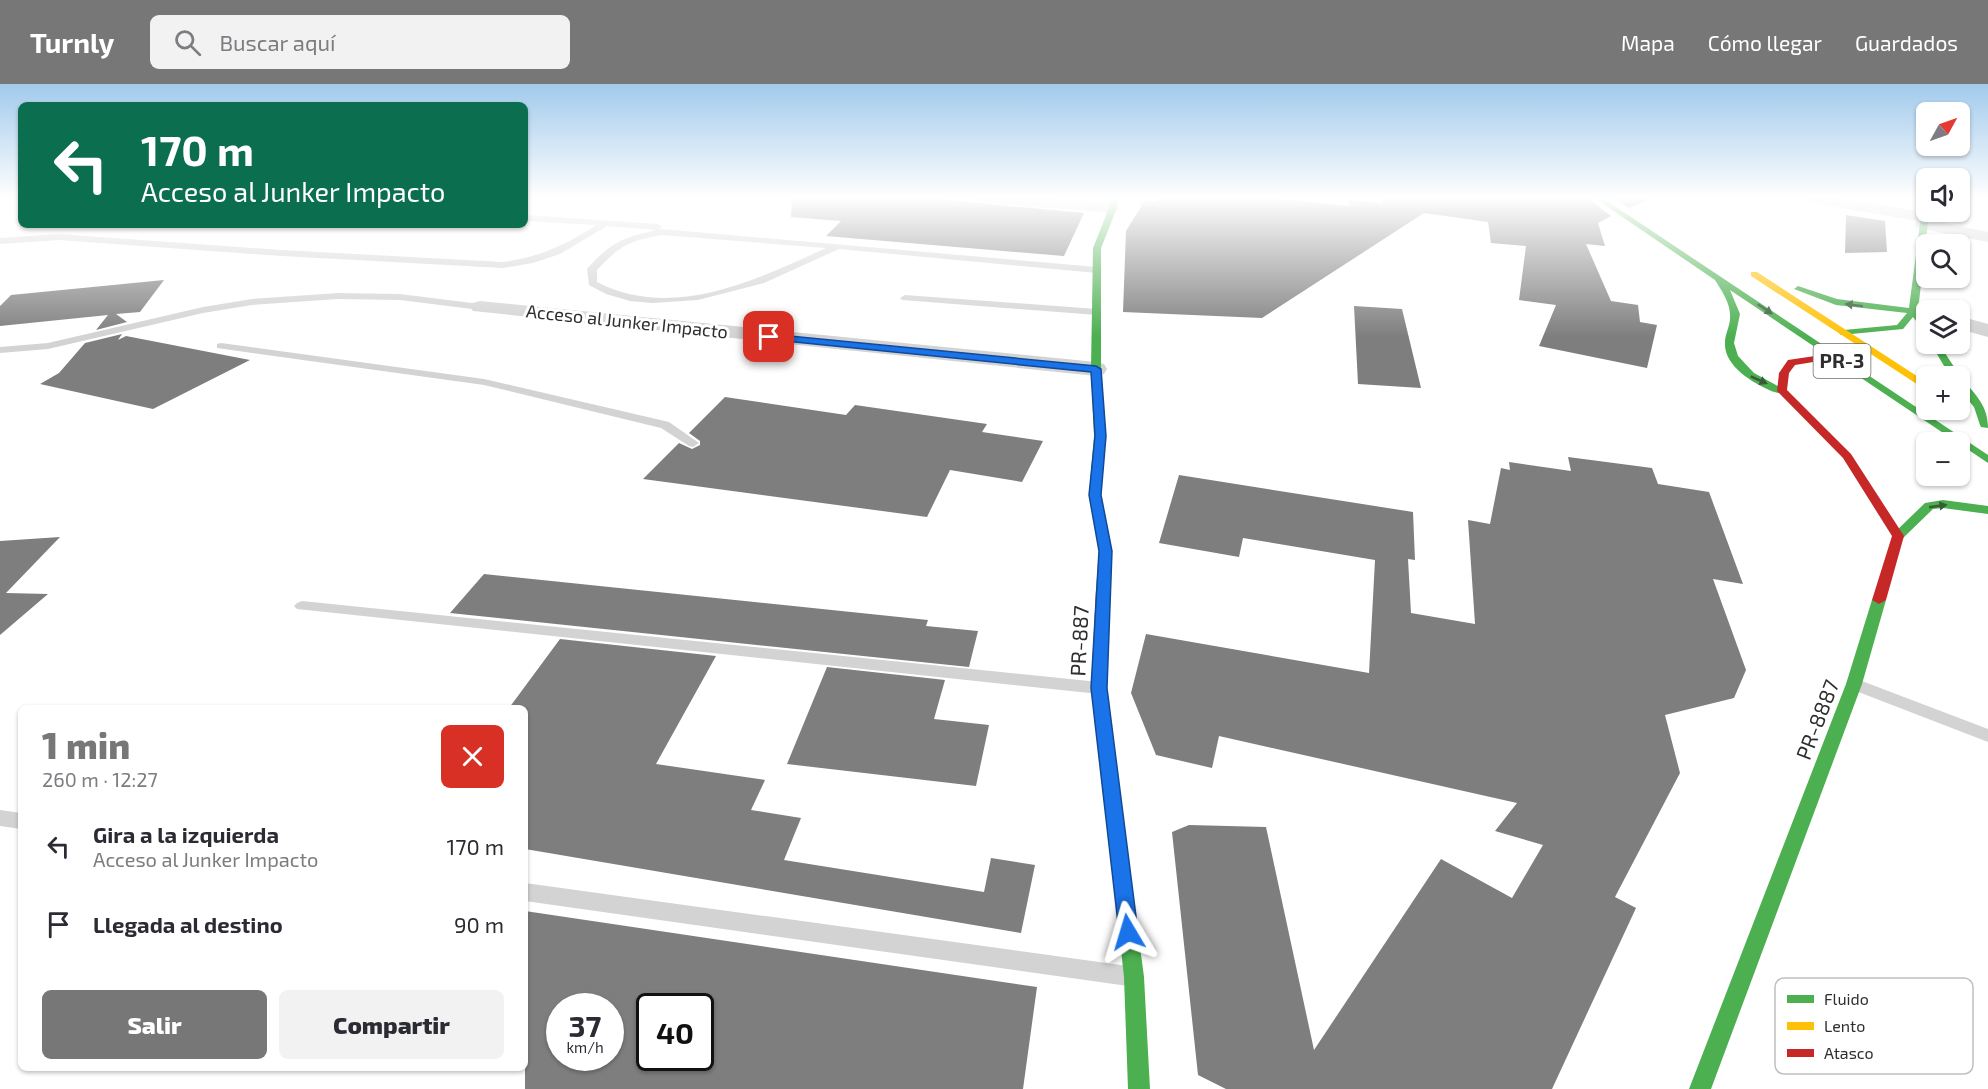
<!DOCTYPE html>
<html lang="es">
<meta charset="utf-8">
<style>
:root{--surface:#fff;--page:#f2f2f3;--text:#2b2b33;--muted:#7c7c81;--accent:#777}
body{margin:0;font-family:"Exo 2",sans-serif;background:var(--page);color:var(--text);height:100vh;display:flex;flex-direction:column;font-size:22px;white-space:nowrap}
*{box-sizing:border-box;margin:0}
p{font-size:20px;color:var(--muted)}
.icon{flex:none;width:33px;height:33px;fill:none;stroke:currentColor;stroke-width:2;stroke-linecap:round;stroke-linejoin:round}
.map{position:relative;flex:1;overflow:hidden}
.panel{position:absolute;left:18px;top:621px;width:510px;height:366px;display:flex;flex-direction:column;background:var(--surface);border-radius:9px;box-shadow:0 2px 4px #0004}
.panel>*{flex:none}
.hud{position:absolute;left:18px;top:18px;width:510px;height:126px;border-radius:9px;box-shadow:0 2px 4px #0004;background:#0b6e4f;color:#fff;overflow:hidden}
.needle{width:39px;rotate:50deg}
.controls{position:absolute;left:1916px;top:18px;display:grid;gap:12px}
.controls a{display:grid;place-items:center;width:54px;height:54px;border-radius:9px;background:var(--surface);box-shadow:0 2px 4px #0004;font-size:30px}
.speed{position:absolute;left:546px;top:909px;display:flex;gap:12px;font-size:30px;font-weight:700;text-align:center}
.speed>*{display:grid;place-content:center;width:78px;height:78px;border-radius:50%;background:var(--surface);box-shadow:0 2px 4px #0004;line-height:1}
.speed small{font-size:15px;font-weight:400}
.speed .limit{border:3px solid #111;border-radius:9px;background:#fff;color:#111}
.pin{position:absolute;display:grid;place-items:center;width:51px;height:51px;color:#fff;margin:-26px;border-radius:12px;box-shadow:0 3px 9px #0006}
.me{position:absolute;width:66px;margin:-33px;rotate:353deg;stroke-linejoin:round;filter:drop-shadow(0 0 4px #0008)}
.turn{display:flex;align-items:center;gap:21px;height:126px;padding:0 24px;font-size:27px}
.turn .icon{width:78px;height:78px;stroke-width:2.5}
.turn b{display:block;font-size:42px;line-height:51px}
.round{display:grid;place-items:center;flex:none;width:63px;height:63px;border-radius:9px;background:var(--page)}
.headline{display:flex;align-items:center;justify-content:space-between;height:102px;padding:0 24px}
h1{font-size:36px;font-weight:800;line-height:45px;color:var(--accent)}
.action{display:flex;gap:12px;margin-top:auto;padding:12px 24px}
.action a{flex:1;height:69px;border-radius:9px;background:var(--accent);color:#fff;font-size:24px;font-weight:800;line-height:69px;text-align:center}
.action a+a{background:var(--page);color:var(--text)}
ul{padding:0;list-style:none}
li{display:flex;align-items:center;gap:18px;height:78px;padding:0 24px}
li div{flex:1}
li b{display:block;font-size:22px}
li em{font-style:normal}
header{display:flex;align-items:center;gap:36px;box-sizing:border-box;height:84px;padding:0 30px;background:var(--accent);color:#fff}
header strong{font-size:28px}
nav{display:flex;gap:33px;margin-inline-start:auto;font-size:21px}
.search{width:420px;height:54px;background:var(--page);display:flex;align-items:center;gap:15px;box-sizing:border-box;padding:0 21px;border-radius:9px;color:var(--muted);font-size:22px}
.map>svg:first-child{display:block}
.building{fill:#7e7e7e;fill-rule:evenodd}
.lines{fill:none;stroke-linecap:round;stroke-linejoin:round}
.lane{fill:#d3d3d3;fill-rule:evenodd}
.street{fill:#d3d3d3;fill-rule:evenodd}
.fast{fill:#4caf50;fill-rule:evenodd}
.slow{fill:#ffc107;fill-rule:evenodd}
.jam{fill:#c62828;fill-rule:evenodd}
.oneway{fill:#385b3a}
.route{fill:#1a73e8;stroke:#114b97;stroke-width:1.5}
.labels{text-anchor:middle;stroke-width:6;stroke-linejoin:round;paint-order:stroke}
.far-street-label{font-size:18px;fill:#2e2e2e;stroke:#fff}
.shield{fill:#fff;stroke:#6d6d6d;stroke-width:1.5}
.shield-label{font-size:20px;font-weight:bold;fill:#2e2e2e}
.street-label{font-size:21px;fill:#2e2e2e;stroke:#fff}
.key{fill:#fff;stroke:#c0c0c0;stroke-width:1.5}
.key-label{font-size:16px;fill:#2e2e2e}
</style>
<header>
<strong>Turnly</strong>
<div class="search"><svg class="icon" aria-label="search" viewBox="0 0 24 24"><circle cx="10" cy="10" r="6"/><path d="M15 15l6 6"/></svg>Buscar aquí</div>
<nav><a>Mapa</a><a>Cómo llegar</a><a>Guardados</a></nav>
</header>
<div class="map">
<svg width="1988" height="1005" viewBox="0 0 1988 1005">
<rect width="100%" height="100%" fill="#fff"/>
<g class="building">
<path d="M792 113H917L1084 129 1064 172 826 152 841 137 791 133Z"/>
<path d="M1158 113H1260L1349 122V116L1382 119V113H1586L1611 132 1598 139 1605 162 1586 160 1611 217 1638 221 1640 238 1657 241 1647 284 1539 262 1556 221 1519 216 1526 162 1491 159 1488 138 1424 129 1262 234 1123 228 1126 147 1145 116 1155 118Z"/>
<path d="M1611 113H1654L1629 124Z"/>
<path d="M1846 131 1885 137 1887 168 1845 169Z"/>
<path d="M164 196 140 228 116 230 127 238 96 246 108 231 0 242V222L11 211Z"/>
<path d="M1354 222 1402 225 1421 304 1358 300Z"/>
<path d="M122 250 118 256 126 252 250 276 153 325 40 300 59 289 85 259Z"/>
<path d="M725 313 846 331 855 321 987 340 982 348 1043 357 1022 398 950 386 927 433 643 395 679 359 692 365 700 361V357L689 349Z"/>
<path d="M1568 373 1652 384 1658 400 1709 408 1743 500 1713 495 1746 586 1734 614 1665 631 1680 689 1615 813 1636 824 1552 1005H1226L1198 991 1172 748 1189 741 1266 743 1314 966 1441 775 1512 814 1543 761 1495 747 1517 719 1219 652 1212 684 1156 671 1131 609 1146 550 1369 589 1375 476 1243 454 1239 473 1159 459 1179 391 1413 428 1415 476 1408 475 1411 529 1475 540 1468 436 1490 440 1501 384 1510 386 1509 378 1571 387Z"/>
<path d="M60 453 6 509 48 510 0 551V457Z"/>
<path d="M484 490 928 536 926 542 978 547 969 583 450 529Z"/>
<path d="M560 555 716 572 656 680 765 696 751 726 801 734 784 776 984 808 991 774 1035 781 1021 849 525 765V624H509Z"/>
<path d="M827 583 945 596 934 635 989 641 976 702 787 680Z"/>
<path d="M525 827 1037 903 1023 1005H525ZM560 922H610V974H560ZM650 922H700V974H650Z"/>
</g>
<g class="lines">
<g class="lane">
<path d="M525 131 658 140 662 143 658 146 607 142 560 170 533 179 503 184 282 172 59 156 0 160V154L59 150 282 166 503 178C539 173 566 161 596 141L525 137Z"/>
<path d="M662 145 1097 183 1102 186 1097 189 839 165 764 199 698 216 652 219 630 217 606 210 589 201 587 185C611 157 627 152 662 145ZM662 151 826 164C756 196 672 237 597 198V186C621 161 628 157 662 151Z"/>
<path d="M338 209 400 210 480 220 485 223 480 226 400 216 338 215 252 221 203 229 48 265 0 269V263L48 259 203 223 252 215Z"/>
<path d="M905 211 1097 225 1102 228 1097 231 902 216 900 214Z"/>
<path d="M221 259 484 295 669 338 699 359 693 363 689 362 661 344 484 301 217 264V260Z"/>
<path d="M302 517 1099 598 1105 600 1107 604 1105 608 1099 610 297 525 294 522 297 519Z"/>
<path d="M1854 594 1988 645V658L1848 604 1846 600 1848 596Z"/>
<path d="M0 726 21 729V745L0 742Z"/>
<path d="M525 799 1128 882 1136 885 1139 892 1136 899 1128 902 525 817Z"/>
</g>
<g class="street">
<path d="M972 113H1034L1113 119 1121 124 1113 129 980 118Z"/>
<path d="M1799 113H1833L1924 128 1930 129 1932 133 1930 136 1988 148V158L1917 144 1914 140 1917 137 1807 118Z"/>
<path d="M480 217 1096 278 1104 280 1107 285 1104 290 1096 292 473 227 470 223 473 219Z"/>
<path d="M1959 232 1988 240V253L1959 245Z"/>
</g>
<g class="fast">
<path d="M1110 113H1118L1117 124 1101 164V285L1106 352 1101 411 1111 467 1110 505 1103 509 1096 505 1099 467 1089 411 1094 352 1091 285 1093 164 1109 124Z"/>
<path d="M1593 113H1601L1988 371V379L1730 206 1740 230 1734 259 1738 272 1754 289 1787 307 1786 309C1777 311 1767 305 1759 301 1744 293 1724 278 1725 259 1725 249 1731 241 1730 231 1730 219 1722 207 1715 196Z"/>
<path d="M1926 122V128H1929L1918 227 1926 238V247L1923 246 1913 233 1903 245 1841 251 1839 249 1844 246 1897 241 1907 229 1836 221 1794 205 1798 202 1837 215 1909 224 1922 124Z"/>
<path d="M1931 260H1939L1960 292 1959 294 1950 292Z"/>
<path d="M1959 295 1963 296C1976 311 1988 322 1988 344L1981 343 1980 341 1974 323 1959 305Z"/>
<path d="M1943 416 1988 422V430L1943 424 1933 425 1902 455H1894L1892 452 1894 449 1925 419Z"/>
<path d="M1879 512 1886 516 1862 600 1711 1005H1689L1846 600 1872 516Z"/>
<path d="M1122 786 1128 789 1131 794 1144 893 1150 1005H1128L1124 893 1113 794 1116 789Z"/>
</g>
<path class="slow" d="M1751 188H1757L1926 298V306L1751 192Z"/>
<g class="jam">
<path d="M1835 269 1838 270V274L1795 281 1789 289 1787 306 1851 370 1904 452 1886 516 1879 520 1872 516 1892 452 1843 374 1777 307 1779 289 1788 276Z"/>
<path d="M1103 501 1110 505 1107 604 1131 794 1128 799 1122 802 1116 799 1113 794 1091 604 1096 505Z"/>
</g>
</g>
<defs><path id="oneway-solid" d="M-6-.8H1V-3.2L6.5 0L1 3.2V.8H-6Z" transform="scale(1.5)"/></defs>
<g class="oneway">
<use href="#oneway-solid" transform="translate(1854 221) rotate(-173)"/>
<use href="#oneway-solid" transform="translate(1765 225) rotate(34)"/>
<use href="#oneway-solid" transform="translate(1759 296) rotate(24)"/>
<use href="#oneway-solid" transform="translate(1938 422) rotate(-8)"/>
</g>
<linearGradient id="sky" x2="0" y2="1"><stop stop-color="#a1caec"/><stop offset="0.45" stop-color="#fff"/><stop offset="1" stop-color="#fff" stop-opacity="0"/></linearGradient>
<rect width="1988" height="253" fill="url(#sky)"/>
<path class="route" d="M769 250 1096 282 1101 285 1106 352 1101 411 1112 467 1107 604 1138 848 1135 854 1128 857 1121 854 1119 848 1091 604 1099 467 1089 411 1095 352 1091 288 765 255 764 253Z"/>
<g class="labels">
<g class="far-street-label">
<text transform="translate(627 238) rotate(6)" y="6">Acceso al Junker Impacto</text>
</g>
<rect class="shield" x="1813.5" y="260" width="57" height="34" rx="4.5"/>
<g class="shield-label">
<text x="1842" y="284">PR-3</text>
</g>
<g class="street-label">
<text transform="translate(1080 557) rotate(-87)" y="7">PR-887</text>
<text transform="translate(1818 636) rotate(-69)" y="7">PR-8887</text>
</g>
</g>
<rect x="1775" y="894" width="198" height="96" rx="9" class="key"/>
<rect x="1787" y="911" width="27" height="8" fill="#4caf50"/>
<rect x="1787" y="938" width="27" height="8" fill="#ffc107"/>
<rect x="1787" y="965" width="27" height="8" fill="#c62828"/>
<g class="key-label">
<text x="1824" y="921">Fluido</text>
<text x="1824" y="948">Lento</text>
<text x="1824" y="975">Atasco</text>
</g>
</svg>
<div class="controls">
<a><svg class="needle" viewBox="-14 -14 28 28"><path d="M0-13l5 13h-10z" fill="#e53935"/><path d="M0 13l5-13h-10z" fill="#7c7c81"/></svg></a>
<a><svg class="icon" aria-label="sound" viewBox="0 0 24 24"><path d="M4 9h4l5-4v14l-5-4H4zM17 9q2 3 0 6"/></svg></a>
<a><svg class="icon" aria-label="search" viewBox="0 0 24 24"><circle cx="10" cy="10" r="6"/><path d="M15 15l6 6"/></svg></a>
<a><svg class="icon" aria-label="layers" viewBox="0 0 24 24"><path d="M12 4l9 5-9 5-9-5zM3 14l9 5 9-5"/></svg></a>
<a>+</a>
<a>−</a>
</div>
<div class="speed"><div>37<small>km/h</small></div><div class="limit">40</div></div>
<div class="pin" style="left:769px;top:253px;background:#d93025"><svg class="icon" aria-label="arrive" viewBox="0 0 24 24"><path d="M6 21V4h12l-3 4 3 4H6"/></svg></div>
<svg class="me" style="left:1128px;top:848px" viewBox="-20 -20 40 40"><path d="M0-17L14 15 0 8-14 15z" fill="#1a73e8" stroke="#fff" stroke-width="4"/></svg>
<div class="hud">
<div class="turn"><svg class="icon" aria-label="left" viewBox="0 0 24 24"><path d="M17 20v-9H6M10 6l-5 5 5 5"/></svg><div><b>170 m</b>Acceso al Junker Impacto</div></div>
</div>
<section class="panel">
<div class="headline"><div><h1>1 min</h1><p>260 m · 12:27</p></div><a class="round" style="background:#d93025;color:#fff"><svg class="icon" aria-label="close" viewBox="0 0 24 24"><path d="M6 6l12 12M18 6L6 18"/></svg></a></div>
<ul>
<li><svg class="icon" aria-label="left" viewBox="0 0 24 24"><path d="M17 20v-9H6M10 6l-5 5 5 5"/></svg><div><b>Gira a la izquierda</b><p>Acceso al Junker Impacto</p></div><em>170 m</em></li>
<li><svg class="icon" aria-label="arrive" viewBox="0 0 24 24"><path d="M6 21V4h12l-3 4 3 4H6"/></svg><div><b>Llegada al destino</b></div><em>90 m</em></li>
</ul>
<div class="action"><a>Salir</a><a>Compartir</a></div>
</section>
</div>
